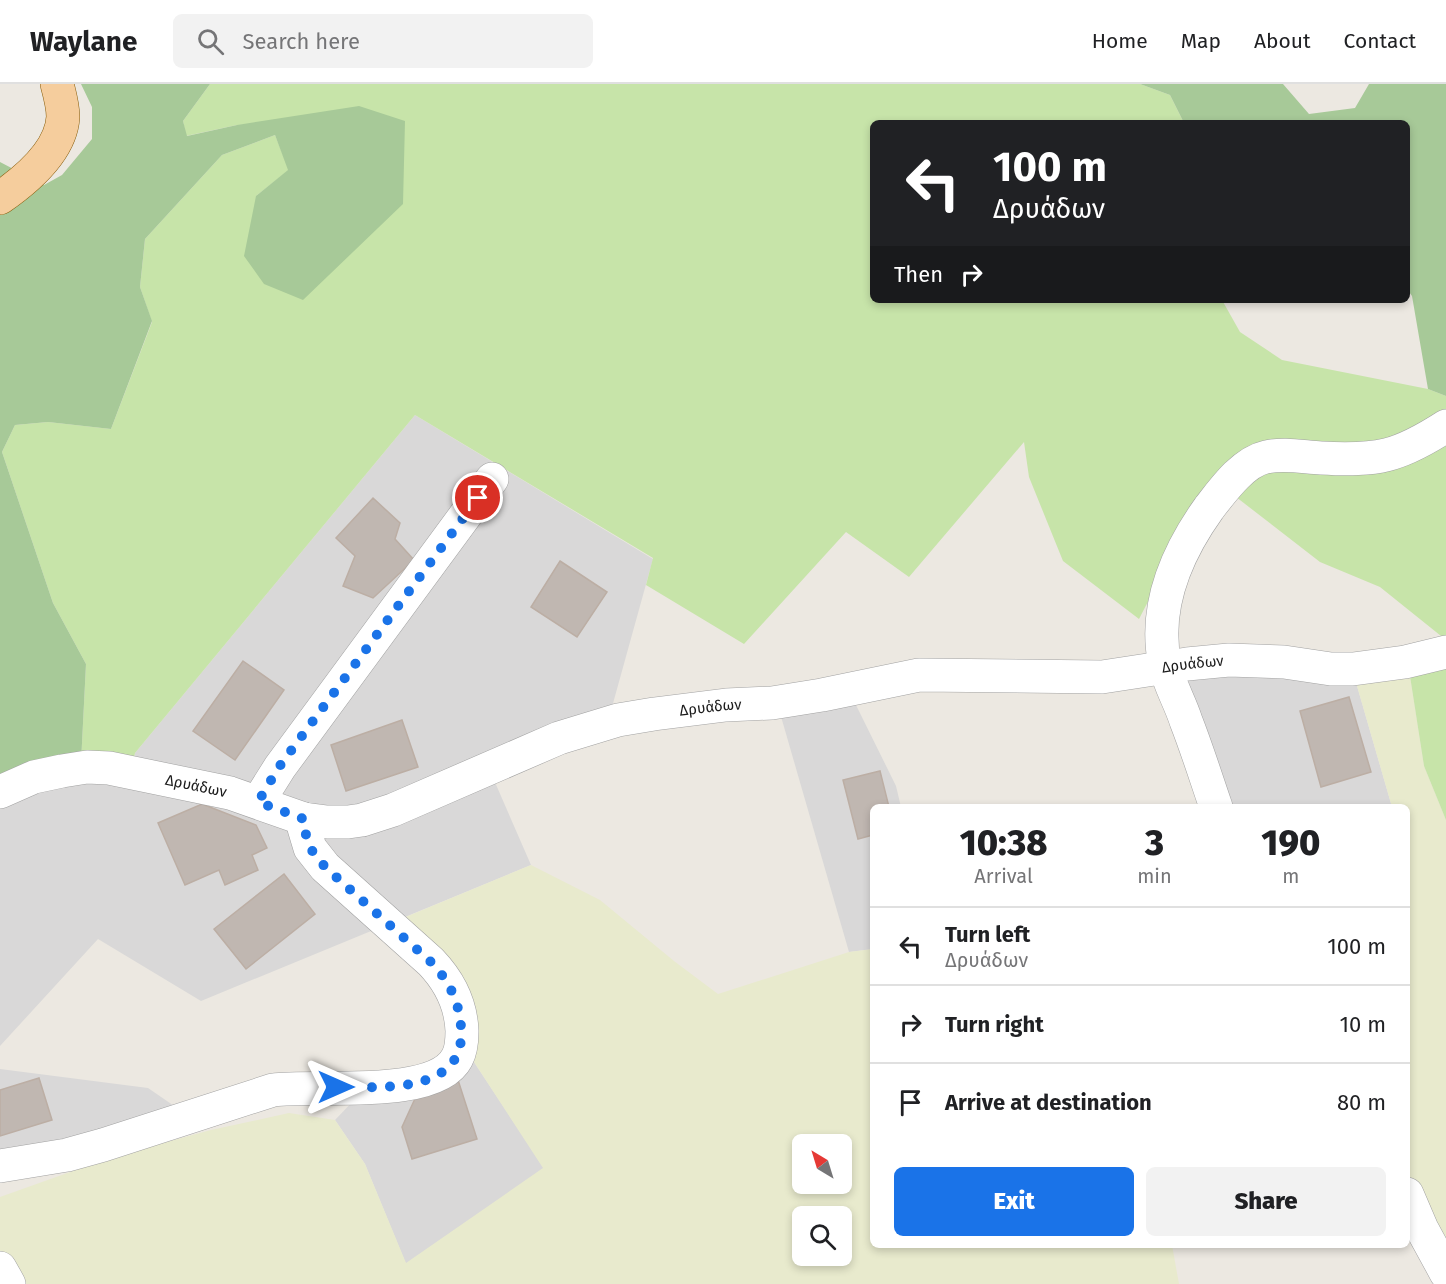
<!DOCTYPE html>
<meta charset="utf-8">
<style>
:root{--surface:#fff;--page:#f2f2f2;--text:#202124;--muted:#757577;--line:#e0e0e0;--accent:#1a73e8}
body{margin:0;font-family:"Fira Sans",sans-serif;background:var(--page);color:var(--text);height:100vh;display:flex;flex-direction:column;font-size:22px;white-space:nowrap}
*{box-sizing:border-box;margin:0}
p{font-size:20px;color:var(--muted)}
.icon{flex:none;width:33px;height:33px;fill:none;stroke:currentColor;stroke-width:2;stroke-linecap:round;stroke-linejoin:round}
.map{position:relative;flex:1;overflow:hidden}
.details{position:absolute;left:870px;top:720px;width:540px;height:444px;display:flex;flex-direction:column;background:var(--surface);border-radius:9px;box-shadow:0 3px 9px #0003}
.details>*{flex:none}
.hud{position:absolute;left:870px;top:36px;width:540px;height:183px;border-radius:9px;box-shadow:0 3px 9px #0003;background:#202124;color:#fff;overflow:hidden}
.needle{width:39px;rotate:322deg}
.tools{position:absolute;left:792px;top:1050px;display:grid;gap:12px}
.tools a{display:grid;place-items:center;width:60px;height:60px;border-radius:9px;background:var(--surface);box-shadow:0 3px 9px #0003;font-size:30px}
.pin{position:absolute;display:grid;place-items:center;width:51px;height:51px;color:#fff;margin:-26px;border:3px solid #fff;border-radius:50%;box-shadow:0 2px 6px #0007}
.me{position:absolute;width:66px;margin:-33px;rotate:90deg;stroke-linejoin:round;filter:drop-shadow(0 0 4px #0008)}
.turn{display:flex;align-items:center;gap:21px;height:126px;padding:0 24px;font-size:27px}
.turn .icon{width:78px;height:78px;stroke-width:2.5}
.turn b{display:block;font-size:42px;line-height:51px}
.then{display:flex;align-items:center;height:57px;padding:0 24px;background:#0003;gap:12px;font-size:22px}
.eta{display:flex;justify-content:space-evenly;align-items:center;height:102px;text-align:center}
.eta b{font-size:36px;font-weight:800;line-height:42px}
.cta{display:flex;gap:12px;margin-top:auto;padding:12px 24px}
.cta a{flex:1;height:69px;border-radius:9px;background:var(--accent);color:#fff;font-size:24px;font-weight:800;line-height:69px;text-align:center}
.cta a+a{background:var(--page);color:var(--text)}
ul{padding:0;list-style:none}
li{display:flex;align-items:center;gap:18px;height:78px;padding:0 24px;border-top:2px solid var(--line)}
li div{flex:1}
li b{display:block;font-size:22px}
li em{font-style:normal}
header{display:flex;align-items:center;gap:36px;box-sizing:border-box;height:84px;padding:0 30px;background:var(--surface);border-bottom:2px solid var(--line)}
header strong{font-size:28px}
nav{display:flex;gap:33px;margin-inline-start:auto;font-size:21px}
.search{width:420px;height:54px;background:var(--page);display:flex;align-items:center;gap:15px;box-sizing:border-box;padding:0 21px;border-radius:9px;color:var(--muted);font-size:22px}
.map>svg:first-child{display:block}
.residential{fill:#d9d8d8}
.farmland{fill:#e8eacd;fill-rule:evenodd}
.grass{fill:#c7e4a9}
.forest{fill:#a7c998}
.building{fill:#c0b7b1;stroke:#bcaea4;stroke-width:1.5}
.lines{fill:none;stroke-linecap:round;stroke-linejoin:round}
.minor-casing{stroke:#a2a2a2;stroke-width:34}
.major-casing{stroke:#885c0a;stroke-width:34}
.minor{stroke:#fff;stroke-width:33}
.major{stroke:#f5cd9d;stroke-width:33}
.route{stroke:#1a73e8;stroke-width:10;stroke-dasharray:0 18}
.labels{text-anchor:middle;stroke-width:4.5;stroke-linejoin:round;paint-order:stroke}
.street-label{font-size:15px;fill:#1b1b1b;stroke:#fff}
</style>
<header>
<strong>Waylane</strong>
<div class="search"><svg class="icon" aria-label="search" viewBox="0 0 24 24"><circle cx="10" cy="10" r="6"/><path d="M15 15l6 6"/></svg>Search here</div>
<nav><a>Home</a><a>Map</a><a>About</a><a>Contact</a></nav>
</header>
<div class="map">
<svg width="1446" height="1200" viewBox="0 0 1446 1200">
<rect width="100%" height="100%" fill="#ece8e1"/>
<g class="residential">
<path d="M415 331 653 475 612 623 484 673 531 781 201 917 98 855 0 962V722L49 702 94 694 129 699 135 669Z"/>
<path d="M1178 590 1355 595 1392 723H1228Z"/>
<path d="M853 615 896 702 901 723H873V865L849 868 780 629Z"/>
<path d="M474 978 544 1084 406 1180 365 1080 335 1036 357 1013 447 995Z"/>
<path d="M0 985 148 1004 180 1026 0 1075Z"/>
</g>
<g class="farmland">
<path d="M1410 592 1424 682 1446 736V1175L1439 1165 1407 1090V723H1392L1355 595Z"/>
<path d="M531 781 600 816 674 877 718 910 849 868 873 865V1161H1172L1179 1200H14L0 1173V1113L115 1072 211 1046 289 1029 335 1036 365 1080 406 1179 543 1084 474 978 477 946 396 837ZM802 1060H842V1100H802ZM802 1132H842V1172H802Z"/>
</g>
<g class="grass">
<path d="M210 0H1140L1170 11 1184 39H873V216H1222L1240 248 1282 276 1428 305 1446 312V556L1380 503 1320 478 1218 399 1189 438 1139 535 1063 477 1029 393 1024 358 909 493 846 448 744 560 646 501 653 474 415 331 135 669 132 682 81 679 86 580 53 519 2 368 15 341 48 338 111 345 152 238 140 203 145 155 222 71 275 51 289 86 256 112 405 37 237 41 186 52 183 37Z"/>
<path d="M1446 565V736L1424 682 1410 592Z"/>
</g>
<g class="forest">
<path d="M81 0H210L183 37 187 52 237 41 359 22 405 37 403 120 303 216 264 200 244 172 256 112 288 86 275 51 222 71 145 155 140 203 152 237 111 345 48 338 15 341 2 368 53 519 86 580 81 679 0 704V78L44 101 62 91 92 55V23Z"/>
<path d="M1140 0H1283L1309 30 1355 24 1369 0H1446V312L1428 305 1412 212 1407 205V39H1184L1170 11Z"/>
</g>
<g class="building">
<path d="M373 414 400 439 395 455 414 476 373 514 343 502 355 472 336 454Z"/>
<path d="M560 477 607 508 577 553 531 523Z"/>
<path d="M243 577 284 606 235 676 193 647Z"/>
<path d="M1349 613 1371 688 1321 703 1300 627Z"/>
<path d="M402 636 418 683 346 707 331 661Z"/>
<path d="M880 687 889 723H873V751L858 755 843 696Z"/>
<path d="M202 720 256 741 267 764 252 771 258 786 225 801 219 786 185 801 158 739Z"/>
<path d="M284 790 315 830 246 885 214 845Z"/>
<path d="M39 994 52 1036 0 1052V1006Z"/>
<path d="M458 996 477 1055 412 1075 402 1043 418 1008Z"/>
</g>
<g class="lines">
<g class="minor-casing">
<g id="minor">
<path id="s1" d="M0 708 34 693 62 687 87 683 109 684 230 709 304 735 327 738H348L362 736 393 726 559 654 618 636 654 630 726 621 772 619 822 611 919 591 1102 593 1187 580 1229 576 1284 578 1331 585H1353L1405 578 1446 568"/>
<path d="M258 718 280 683 492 395"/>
<path d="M1216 723C1206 694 1197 665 1186 637 1180 618 1169 600 1165 581 1153 524 1176 470 1209 424 1223 406 1243 378 1266 373 1284 369 1303 373 1321 374 1378 377 1398 373 1446 342"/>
<path d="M0 1082 67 1071 103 1061 273 1006C316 1000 435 1016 457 974 461 967 462 955 462 947 461 920 450 898 431 878L325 783 310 764 304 744V735"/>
<path d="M1407 1110 1422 1145 1446 1189"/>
<path d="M0 1184 9 1200"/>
</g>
</g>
<g class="major-casing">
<path id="major" d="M0 114C26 96 61 67 63 33 63 22 60 11 57 0"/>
</g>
<use href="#minor" class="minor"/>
<use href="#major" class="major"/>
</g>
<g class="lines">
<path class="route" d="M336 1003C381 1003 467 1011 461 943 459 917 449 897 431 878L325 783 310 764 304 744V735L258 718 279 683 478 414"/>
</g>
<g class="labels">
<g class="street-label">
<text dy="5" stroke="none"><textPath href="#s1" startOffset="1228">Δρυάδων</textPath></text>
<text dy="5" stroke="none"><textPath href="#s1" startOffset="742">Δρυάδων</textPath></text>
<text dy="5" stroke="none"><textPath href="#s1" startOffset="202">Δρυάδων</textPath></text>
</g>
</g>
</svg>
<div class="tools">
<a><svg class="needle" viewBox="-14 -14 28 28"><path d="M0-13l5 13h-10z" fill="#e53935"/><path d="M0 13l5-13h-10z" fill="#757577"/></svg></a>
<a><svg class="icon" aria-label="search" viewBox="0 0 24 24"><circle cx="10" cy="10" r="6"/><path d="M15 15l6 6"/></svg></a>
</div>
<div class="pin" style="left:478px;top:414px;background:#d93025"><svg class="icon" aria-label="arrive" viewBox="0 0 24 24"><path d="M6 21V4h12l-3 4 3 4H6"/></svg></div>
<svg class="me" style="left:336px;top:1003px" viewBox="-20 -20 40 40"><path d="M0-17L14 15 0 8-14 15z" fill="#1a73e8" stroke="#fff" stroke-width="4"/></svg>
<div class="hud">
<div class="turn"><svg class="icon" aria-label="left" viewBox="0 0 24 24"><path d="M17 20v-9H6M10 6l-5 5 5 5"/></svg><div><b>100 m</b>Δρυάδων</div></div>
<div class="then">Then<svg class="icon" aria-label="right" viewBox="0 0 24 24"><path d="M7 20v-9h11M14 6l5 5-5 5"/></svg></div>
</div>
<section class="details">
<div class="eta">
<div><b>10:38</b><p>Arrival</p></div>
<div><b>3</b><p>min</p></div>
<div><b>190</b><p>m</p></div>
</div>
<ul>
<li><svg class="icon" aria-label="left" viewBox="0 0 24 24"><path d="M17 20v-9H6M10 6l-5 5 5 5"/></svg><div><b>Turn left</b><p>Δρυάδων</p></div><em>100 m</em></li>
<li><svg class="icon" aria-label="right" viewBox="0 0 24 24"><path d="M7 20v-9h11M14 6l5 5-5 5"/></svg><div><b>Turn right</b></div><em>10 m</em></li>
<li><svg class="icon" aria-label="arrive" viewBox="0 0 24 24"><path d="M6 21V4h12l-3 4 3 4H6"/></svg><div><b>Arrive at destination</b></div><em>80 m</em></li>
</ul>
<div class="cta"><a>Exit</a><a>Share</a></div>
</section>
</div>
